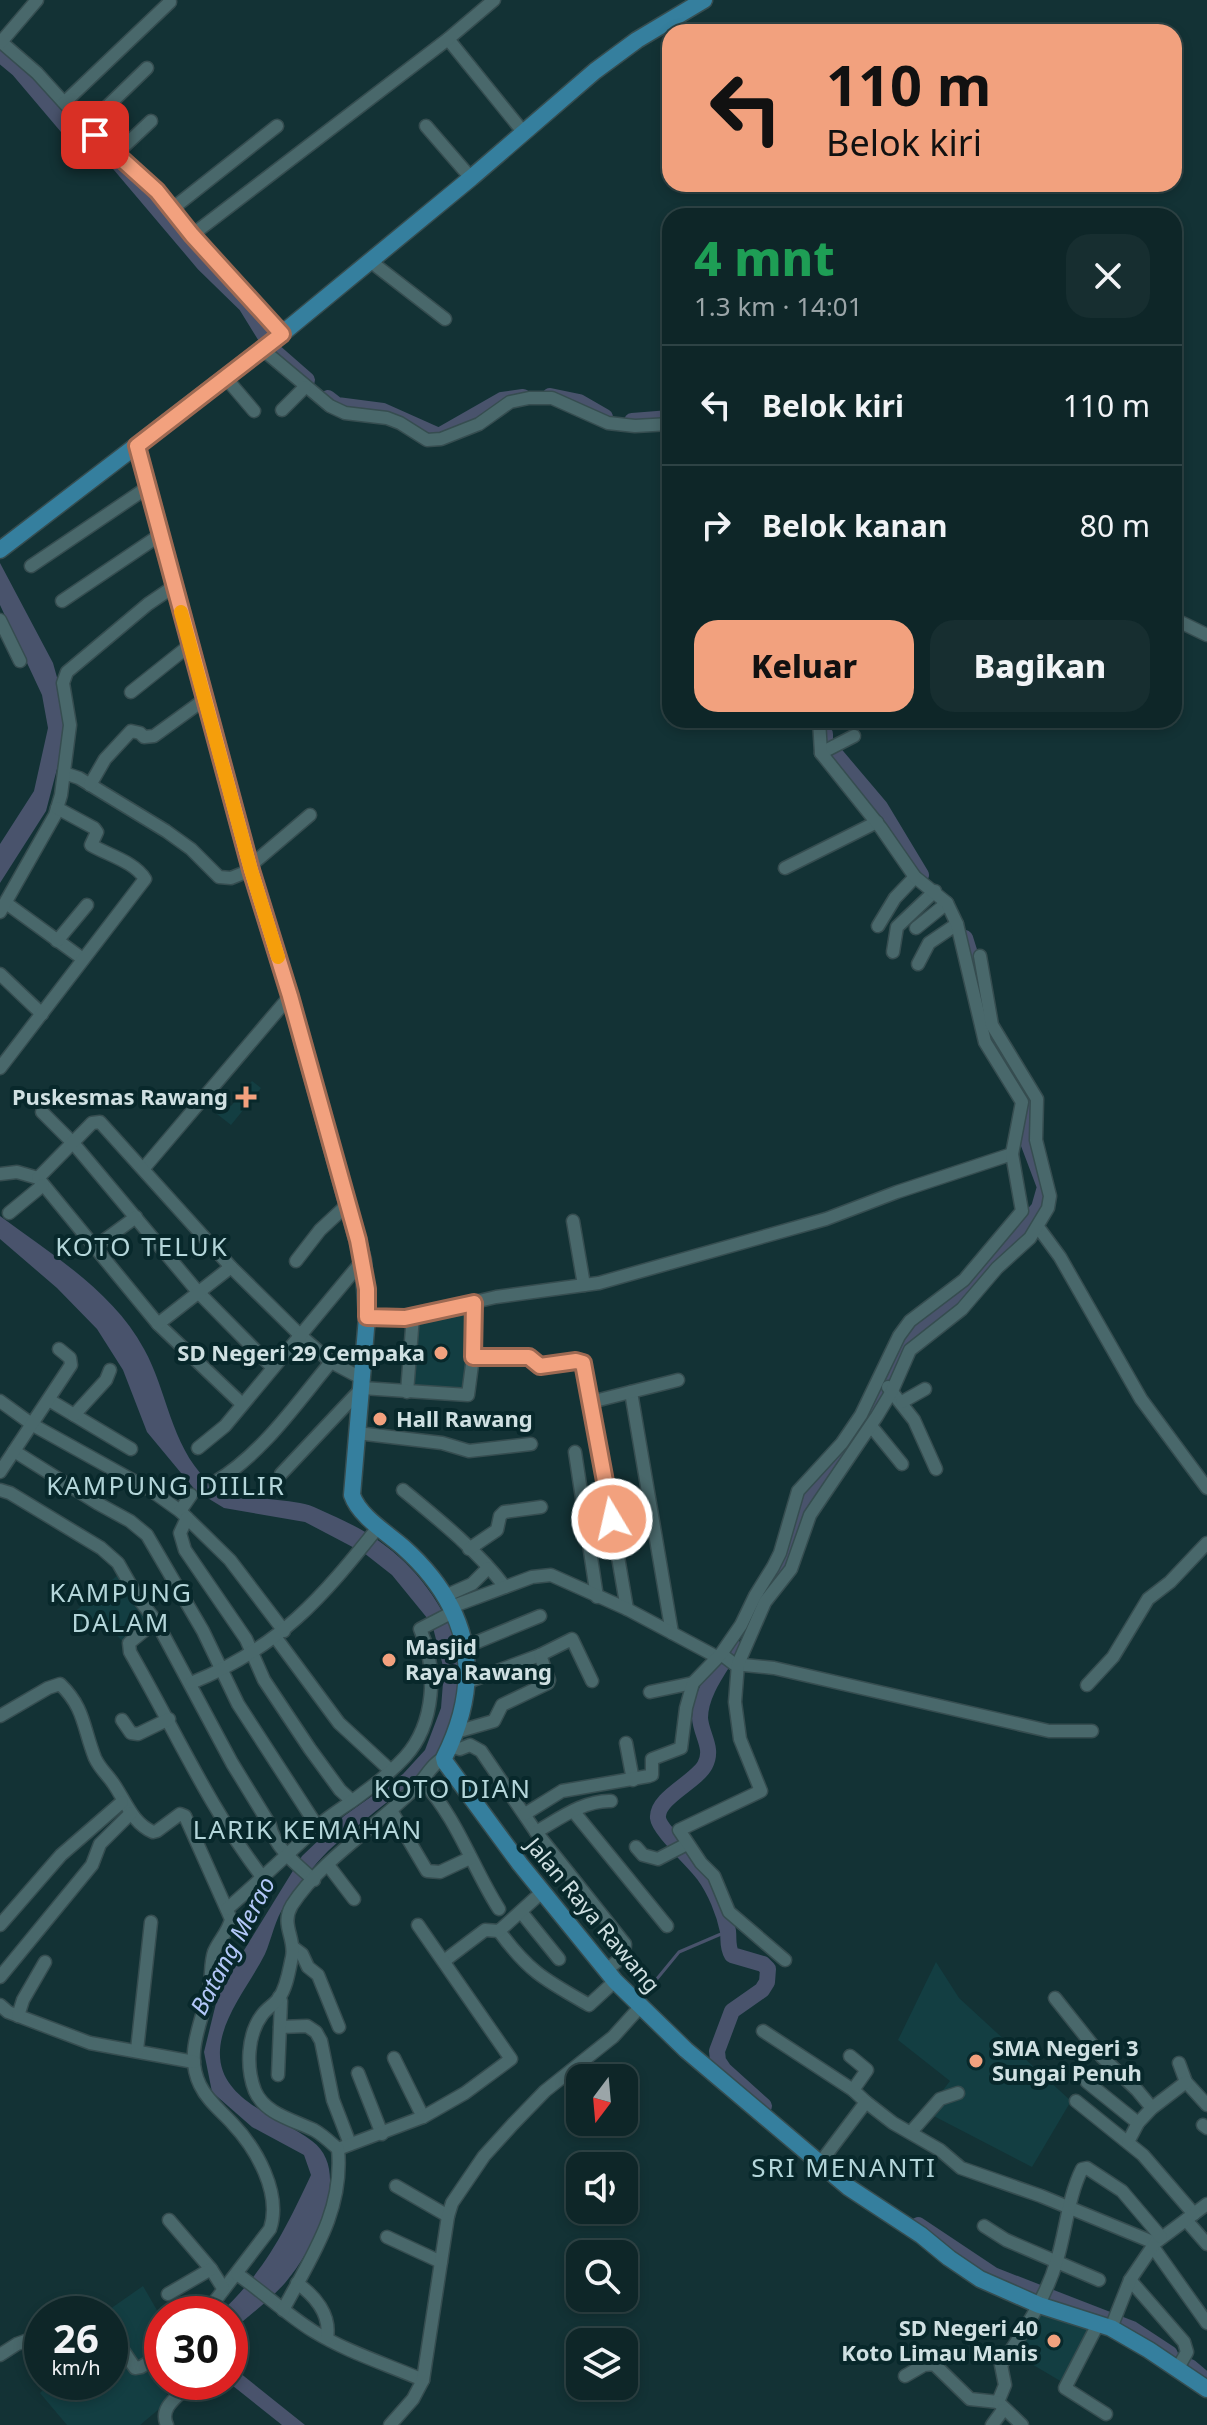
<!DOCTYPE html>
<html lang="id">
<meta charset="utf-8">
<style>
:root{--surface:#0e2628;--page:#172e30;--text:#f1f3f6;--muted:#9ba5a8;--line:#2e4345;--accent:#f2a17e}
body{margin:0;font-family:"Noto Sans",sans-serif;background:var(--page);color:var(--text);height:100vh;display:flex;flex-direction:column;font-size:30px;white-space:nowrap}
*{box-sizing:border-box;margin:0}
p{font-size:26px;color:var(--muted)}
.icon{flex:none;width:44px;height:44px;fill:none;stroke:currentColor;stroke-width:2;stroke-linecap:round;stroke-linejoin:round}
.map{position:relative;flex:1;overflow:hidden}
.drawer{position:absolute;left:662px;top:208px;width:520px;height:520px;display:flex;flex-direction:column;background:var(--surface);border-radius:24px;box-shadow:0 4px 12px #0003,0 0 0 2px var(--line)}
.drawer>*{flex:none}
.hud{position:absolute;left:662px;top:24px;width:520px;height:168px;border-radius:24px;box-shadow:0 4px 12px #0003,0 0 0 2px var(--line);background:#f2a17e;color:#111;overflow:hidden}
.needle{width:52px;rotate:196deg}
.controls{position:absolute;left:566px;top:2064px;display:grid;gap:16px}
.controls a{display:grid;place-items:center;width:72px;height:72px;border-radius:16px;background:var(--surface);box-shadow:0 4px 12px #0003,0 0 0 2px var(--line);font-size:40px}
.speed{position:absolute;left:24px;top:2296px;display:flex;gap:16px;font-size:40px;font-weight:700;text-align:center}
.speed>*{display:grid;place-content:center;width:104px;height:104px;border-radius:50%;background:var(--surface);box-shadow:0 4px 12px #0003,0 0 0 2px var(--line);line-height:1}
.speed small{font-size:20px;font-weight:400}
.speed .limit{border:12px solid #d22;background:#fff;color:#111}
.pin{position:absolute;display:grid;place-items:center;width:68px;height:68px;color:#fff;margin:-34px;border-radius:16px;box-shadow:0 4px 12px #0006}
.me{position:absolute;width:88px;margin:-44px;rotate:351deg;stroke-linejoin:round;filter:drop-shadow(0 0 6px #0008)}
.turn{display:flex;align-items:center;gap:28px;height:168px;padding:0 32px;font-size:36px}
.turn .icon{width:104px;height:104px;stroke-width:2.5}
.turn b{display:block;font-size:56px;line-height:68px}
.round{display:grid;place-items:center;flex:none;width:84px;height:84px;border-radius:24px;background:var(--page)}
.headline{display:flex;align-items:center;justify-content:space-between;height:136px;padding:0 32px}
h1{font-size:48px;font-weight:800;line-height:60px;color:#1e9e55}
.primary-button{display:flex;gap:16px;margin-top:auto;padding:16px 32px}
.primary-button a{flex:1;height:92px;border-radius:24px;background:var(--accent);color:#111;font-size:32px;font-weight:800;line-height:92px;text-align:center}
.primary-button a+a{background:var(--page);color:var(--text)}
ul{padding:0;list-style:none}
li{display:flex;align-items:center;gap:24px;height:120px;padding:0 32px;border-top:2px solid var(--line)}
li div{flex:1}
li b{display:block;font-size:30px}
li em{font-style:normal}
.map>svg:first-child{display:block}
.built{fill:#133e42}
.water{fill:#49536c}
.lines{fill:none;stroke-linecap:round;stroke-linejoin:round}
.stream{stroke:#49536c;stroke-width:3}
.river{stroke:#49536c;stroke-width:16}
.minor-casing{stroke:#364d50;stroke-width:15}
.major-casing{stroke:#364d50;stroke-width:19}
.minor{stroke:#49686b;stroke-width:12}
.major{stroke:#357f9e;stroke-width:16}
.route-casing{stroke:#9d6952;stroke-width:20}
.route{stroke:#f2a17e;stroke-width:14}
.slow{stroke:#f59e0b;stroke-width:14}
.poi-dot{fill:#f2a17e;stroke:#08282b;stroke-width:3}
.labels{text-anchor:middle;stroke-width:8;stroke-linejoin:round;paint-order:stroke}
.poi-label{font-size:22px;font-weight:bold;fill:#cfe0e2;stroke:#08282b;text-anchor:end}
.street-label{font-size:22px;fill:#cfe0e2;stroke:#08282b}
.water-label{font-size:24px;font-style:italic;fill:#b3c8f9;stroke:#08282b}
.quarter-label{font-size:26px;letter-spacing:2px;fill:#b4d6da;stroke:#08282b}
</style>
<div class="map">
<svg width="1207" height="2425" viewBox="0 0 1207 2425">
<rect width="100%" height="100%" fill="#133235"/>
<g class="built">
<path d="M252 1081 261 1088 231 1125 203 1103 212 1092 231 1106Z"/>
<path d="M471 1307 467 1393 410 1390 415 1316Z"/>
<path d="M119 1574 150 1620 124 1643 105 1623 90 1636 72 1614Z"/>
<path d="M936 1962 959 1998 1071 2101 1032 2167 926 2112 950 2081 898 2040Z"/>
<path d="M143 2286 162 2319V2350L137 2366 110 2326V2314H103Z"/>
<path d="M1038 2310 1095 2329 1062 2382 1013 2353Z"/>
<path d="M121 2356 145 2368 171 2399 140 2425H67L40 2393 51 2382H69L79 2387 86 2382H110V2364Z"/>
</g>
<g class="water">
<path d="M0 563 53 663 65 706 64 742 46 811 0 883V844L34 791 48 728 42 695 0 605Z"/>
<path d="M0 1216C52 1255 112 1290 144 1349 167 1390 171 1445 206 1479 230 1501 270 1497 300 1503 313 1505 324 1512 336 1517 385 1539 420 1569 446 1618 467 1659 460 1733 428 1769 422 1776 412 1782 405 1788 379 1809 352 1829 328 1851 313 1866 297 1887 285 1905 275 1919 272 1938 265 1954 250 1984 222 2016 220 2050 217 2101 280 2116 312 2141 355 2173 311 2253 285 2283 270 2300 251 2314 234 2329L230 2337V2314H219C266 2270 284 2232 311 2175L304 2155 252 2127 212 2092 204 2052 219 1991 302 1856 344 1816 403 1774 425 1750 441 1708 444 1670 432 1624 392 1575 364 1553 305 1522 224 1508 196 1491 147 1432 123 1370 97 1329 57 1288 0 1239Z"/>
<path d="M230 2363 235 2369 305 2425H282L228 2382Z"/>
</g>
<g class="lines">
<path class="stream" d="M642 1997 679 1952 728 1931"/>
<g class="river">
<path d="M0 54 19 70 69 129 116 160 204 264 246 305 275 352 307 380"/>
<path d="M550 396 579 402 605 417"/>
<path d="M328 398 337 405 383 411 439 436 502 400 523 397"/>
<path d="M632 421 670 418"/>
<path d="M825 734V742L880 807 921 875"/>
<path d="M769 1589 788 1562 812 1488 852 1444 916 1327 961 1297 1039 1208 1045 1187 1025 1134 1028 1101 984 1024 981 989 965 938"/>
<path d="M733 1646C721 1667 700 1692 700 1718 701 1735 714 1748 705 1765 696 1782 656 1798 658 1818 659 1830 695 1862 704 1875 715 1890 724 1912 728 1931 729 1940 727 1947 732 1955L763 1964 768 1969 767 1982 762 1990 732 2011 717 2051 718 2061 724 2070 764 2106"/>
<path d="M918 2225 993 2275 1132 2329 1170 2354"/>
<path d="M1190 2367 1207 2381"/>
</g>
<g class="minor-casing">
<g id="minor">
<path d="M448 39 524 133"/>
<path d="M0 41 37 73 86 127 157 191 192 235 282 334"/>
<path d="M1 42 37 0"/>
<path d="M65 102 170 2"/>
<path d="M426 126 471 178"/>
<path d="M86 127 147 68"/>
<path d="M116 154 151 121"/>
<path d="M172 209 277 126"/>
<path d="M192 235 448 39 494 0"/>
<path d="M370 261 445 319"/>
<path d="M262 349 330 406 345 413 387 418 400 423 427 440 441 439 479 424 510 402 529 398H552L608 423 635 426 670 424"/>
<path d="M225 377 254 411"/>
<path d="M282 410 305 387"/>
<path d="M31 566 148 487"/>
<path d="M62 601 160 535"/>
<path d="M1174 619 1207 635"/>
<path d="M0 620 20 661"/>
<path d="M131 692 190 645"/>
<path d="M821 753 854 736"/>
<path d="M64 773 79 778 166 831 191 849 219 877 231 878 251 870"/>
<path d="M90 785 105 759 131 731 140 733 144 737 154 736 205 699"/>
<path d="M250 866 310 815"/>
<path d="M785 868 877 822"/>
<path d="M6 903 83 959"/>
<path d="M0 912 55 815 61 795 70 725 63 683 67 672 148 604 173 587"/>
<path d="M878 926 895 898 915 877"/>
<path d="M916 928 947 903"/>
<path d="M57 941 87 905"/>
<path d="M893 952 897 927 935 891"/>
<path d="M918 964 929 943 957 924"/>
<path d="M0 974 42 1014"/>
<path d="M0 1068 145 879C135 862 108 855 91 845L97 832 94 828 57 808"/>
<path d="M42 1112 74 1144 198 1292 273 1368"/>
<path d="M144 1168 290 996"/>
<path d="M0 1174 17 1172 38 1178 158 1324 242 1404"/>
<path d="M38 1178 92 1123 100 1122 231 1267 301 1336 331 1362 363 1379"/>
<path d="M9 1213 43 1185"/>
<path d="M573 1221 584 1285"/>
<path d="M1038 1227 1060 1257 1141 1399 1207 1488"/>
<path d="M95 1247 136 1217"/>
<path d="M296 1261 320 1230 348 1204"/>
<path d="M367 1317 405 1318 496 1297 599 1283 826 1219 897 1192 1012 1154"/>
<path d="M158 1324 231 1267"/>
<path d="M473 1357H529L540 1366 576 1361 585 1366 627 1609"/>
<path d="M888 1387 914 1420 936 1469"/>
<path d="M407 1392 413 1316"/>
<path d="M631 1392 672 1633"/>
<path d="M49 1400 131 1449"/>
<path d="M0 1401 33 1425 152 1491 180 1511 230 1560 284 1631"/>
<path d="M591 1402 678 1380"/>
<path d="M902 1402 925 1389"/>
<path d="M74 1415 106 1380 110 1370"/>
<path d="M871 1426 902 1464"/>
<path d="M357 1433 442 1443 469 1451 531 1444"/>
<path d="M198 1448 225 1426 363 1260"/>
<path d="M14 1451 97 1503 130 1521 147 1535 203 1631 238 1704 317 1826"/>
<path d="M575 1452 597 1597"/>
<path d="M0 1472 71 1365 70 1358 59 1349"/>
<path d="M281 1474 362 1388 468 1395 473 1357 474 1303"/>
<path d="M215 1482C262 1454 296 1404 331 1362"/>
<path d="M0 1490 10 1493 101 1548 118 1563 138 1598 156 1621 232 1763 270 1825C273 1846 298 1866 314 1880"/>
<path d="M403 1490C437 1518 479 1552 505 1587"/>
<path d="M180 1511 191 1495"/>
<path d="M187 1518 180 1533 185 1550 246 1639 264 1680 310 1749 340 1790 352 1801"/>
<path d="M469 1549 497 1530 500 1516 504 1512 541 1507"/>
<path d="M445 1596 472 1584 488 1568"/>
<path d="M451 1607 532 1577 551 1575 627 1609 717 1657"/>
<path d="M156 1621 129 1643 130 1652C174 1728 209 1808 263 1878"/>
<path d="M276 1638 339 1723 390 1770"/>
<path d="M465 1647 540 1616"/>
<path d="M721 1654 734 1664 774 1668 1049 1731H1092"/>
<path d="M468 1682 540 1655 572 1639 592 1681"/>
<path d="M191 1683C280 1647 321 1599 379 1526"/>
<path d="M1087 1685 1113 1657 1148 1599 1170 1582 1207 1543"/>
<path d="M650 1692 693 1683"/>
<path d="M0 1716 48 1688 60 1684C85 1708 83 1728 95 1758 100 1769 107 1774 113 1783 125 1800 132 1823 153 1832L157 1831 180 1814 185 1816 231 1919C229 1931 219 1940 214 1952 210 1964 212 1976 209 1989 203 2020 184 2053 200 2085 207 2100 221 2111 232 2123 256 2148 282 2193 270 2229L205 2314"/>
<path d="M122 1720 131 1733 138 1734 169 1719"/>
<path d="M456 1732 494 1721 502 1705 548 1683 549 1680 540 1655"/>
<path d="M626 1743 633 1780"/>
<path d="M450 1746 460 1749 470 1745 481 1751 536 1832 625 1944 624 1956 606 1970"/>
<path d="M422 1781C457 1817 473 1869 499 1909"/>
<path d="M392 1812 427 1871 440 1872 470 1858"/>
<path d="M574 1812 667 1926"/>
<path d="M525 1814 562 1791 649 1776 652 1775V1759L681 1748 686 1708 693 1683 721 1654 741 1625 755 1596 773 1567 780 1553 798 1491 842 1443 861 1415 899 1336 910 1321 964 1280 1022 1211 1012 1154 1022 1102 985 1042 957 924 947 903 915 877 881 828 821 753 819 720"/>
<path d="M536 1832C559 1819 584 1800 611 1801"/>
<path d="M636 1847 643 1855 658 1859 687 1844"/>
<path d="M328 1865 354 1899"/>
<path d="M227 1909C258 1882 288 1854 318 1826 331 1814 348 1805 363 1793 377 1783 393 1770 405 1757 435 1724 438 1668 420 1629L453 1612"/>
<path d="M521 1912 559 1959"/>
<path d="M0 1925 61 1855 122 1802"/>
<path d="M499 1931C529 1972 545 1980 589 2005L615 1981"/>
<path d="M294 1948 302 1954 308 1967 318 1975 339 2027"/>
<path d="M785 1960 729 1912 714 1876 701 1863 679 1830 761 1791 740 1739 735 1702 738 1664 765 1602 791 1569 810 1515 877 1416 892 1391 910 1350 962 1309 997 1268 1030 1238 1048 1208 1050 1196 1036 1140 1037 1099 992 1025 980 956"/>
<path d="M444 1961 485 1930 499 1931 542 1892"/>
<path d="M0 1977 92 1865 100 1844 131 1813"/>
<path d="M1055 1998 1102 2057 1137 2090 1152 2108"/>
<path d="M0 2005 8 2012 90 2043 194 2062"/>
<path d="M18 2016 23 2000 45 1962"/>
<path d="M280 2027 307 2026 316 2032 321 2041 333 2100 350 2144"/>
<path d="M763 2031 853 2090 866 2102"/>
<path d="M137 2050 151 1922"/>
<path d="M850 2056 867 2070 853 2090"/>
<path d="M394 2058 423 2117"/>
<path d="M1179 2063 1186 2082 1207 2105"/>
<path d="M358 2073 382 2134"/>
<path d="M278 2075 281 2001 279 1997"/>
<path d="M1087 2082 1138 2123"/>
<path d="M1076 2101 1143 2155 1194 2214"/>
<path d="M1203 2125 1207 2128"/>
<path d="M911 2132 940 2099 958 2093"/>
<path d="M1128 2142 1138 2123 1152 2108 1186 2082"/>
<path d="M338 2149 423 2117 465 2093 511 2059 418 1925"/>
<path d="M820 2163 866 2102 893 2123 940 2150 961 2168 1041 2196 1155 2243"/>
<path d="M396 2186 448 2216"/>
<path d="M169 2220 211 2269 223 2288"/>
<path d="M1186 2220 1207 2244"/>
<path d="M984 2226 1006 2240 1099 2280"/>
<path d="M387 2237 441 2262"/>
<path d="M1153 2247 1207 2323"/>
<path d="M237 2274C263 2292 286 2314 313 2331 347 2352 386 2364 423 2380"/>
<path d="M1130 2280 1184 2342 1187 2352 1178 2368"/>
<path d="M297 2283C315 2296 331 2315 327 2338"/>
<path d="M168 2294 211 2269"/>
<path d="M283 2310C311 2257 344 2211 338 2149 330 2142 323 2135 314 2130 293 2120 265 2114 255 2091 246 2068 247 2035 262 2015 267 2008 275 2004 279 1998 287 1987 289 1970 292 1957 296 1938 280 1925 292 1905 321 1860 377 1826 415 1788 425 1779 432 1763 444 1758"/>
<path d="M1098 2324 1065 2388 1106 2414"/>
<path d="M1111 2328 1130 2280 1155 2243 1207 2204"/>
<path d="M110 2331 135 2368 141 2367 162 2354"/>
<path d="M0 2355 17 2344 42 2335"/>
<path d="M905 2376 924 2365 934 2364 970 2399 998 2402"/>
<path d="M998 2402 1005 2385 1001 2365C1023 2333 1046 2298 1057 2260 1066 2231 1068 2197 1082 2169L1087 2168 1122 2191 1161 2237"/>
<path d="M998 2402 1022 2425"/>
<path d="M167 2425C158 2406 181 2395 192 2382"/>
<path d="M390 2425 413 2399 423 2380 448 2216 452 2203 484 2156 513 2124 545 2091 613 2037 640 2007"/>
<path d="M992 2425 1003 2410"/>
</g>
</g>
<g class="major-casing">
<g id="major">
<path d="M137 446 251 870 290 996 363 1260 367 1317 352 1495C359 1516 387 1533 403 1547 470 1607 485 1677 444 1758L445 1762 520 1864 615 1981 686 2050 848 2187 921 2235 949 2258 980 2279 1039 2305 1111 2328 1149 2350 1207 2389"/>
<path d="M0 550 278 337 471 178 595 71 637 40 704 0"/>
</g>
</g>
<use href="#minor" class="minor"/>
<use href="#major" class="major"/>
</g>
<g class="lines">
<g class="route-casing">
<path id="route" d="M95 135 157 191 192 235 282 334 137 446 251 870 290 996 358 1240 367 1289V1317L405 1318 474 1303 473 1357H529L540 1366 576 1361 583 1363 612 1519"/>
</g>
<use href="#route" class="route"/>
<path class="slow" d="M181 612 251 870 278 957"/>
</g>
<g class="poi-dot">
<path d="M242 1085h8v8h8v8h-8v8h-8v-8h-8v-8h8z"/>
<circle cx="441" cy="1353" r="8"/>
<circle cx="380" cy="1419" r="8"/>
<circle cx="389" cy="1660" r="8"/>
<circle cx="976" cy="2061" r="8"/>
<circle cx="1054" cy="2341" r="8"/>
</g>
<g class="labels">
<g class="poi-label">
<text x="228" y="1105">Puskesmas Rawang</text>
<text x="425" y="1361">SD Negeri 29 Cempaka</text>
<text x="396" y="1427" text-anchor="start">Hall Rawang</text>
<text x="405" y="1655" text-anchor="start">Masjid<tspan x="405" dy="25">Raya Rawang</tspan></text>
<text x="992" y="2056" text-anchor="start">SMA Negeri 3<tspan x="992" dy="25">Sungai Penuh</tspan></text>
<text x="1038" y="2336">SD Negeri 40<tspan x="1038" dy="25">Koto Limau Manis</tspan></text>
</g>
<g class="street-label">
<text transform="translate(593 1915) rotate(50)" y="8">Jalan Raya Rawang</text>
</g>
<g class="water-label">
<text transform="translate(233 1946) rotate(-62)" y="8">Batang Merao</text>
</g>
<g class="quarter-label">
<text x="142" y="1256">KOTO TELUK</text>
<text x="166" y="1495">KAMPUNG DIILIR</text>
<text x="121" y="1602">KAMPUNG<tspan x="121" dy="30">DALAM</tspan></text>
<text x="453" y="1798">KOTO DIAN</text>
<text x="308" y="1839">LARIK KEMAHAN</text>
<text x="844" y="2177">SRI MENANTI</text>
</g>
</g>
</svg>
<div class="controls">
<a><svg class="needle" viewBox="-14 -14 28 28"><path d="M0-13l5 13h-10z" fill="#e53935"/><path d="M0 13l5-13h-10z" fill="#9ba5a8"/></svg></a>
<a><svg class="icon" aria-label="sound" viewBox="0 0 24 24"><path d="M4 9h4l5-4v14l-5-4H4zM17 9q2 3 0 6"/></svg></a>
<a><svg class="icon" aria-label="search" viewBox="0 0 24 24"><circle cx="10" cy="10" r="6"/><path d="M15 15l6 6"/></svg></a>
<a><svg class="icon" aria-label="layers" viewBox="0 0 24 24"><path d="M12 4l9 5-9 5-9-5zM3 14l9 5 9-5"/></svg></a>
</div>
<div class="speed"><div>26<small>km/h</small></div><div class="limit">30</div></div>
<div class="pin" style="left:95px;top:135px;background:#d93025"><svg class="icon" aria-label="arrive" viewBox="0 0 24 24"><path d="M6 21V4h12l-3 4 3 4H6"/></svg></div>
<svg class="me" style="left:612px;top:1519px" viewBox="-20 -20 40 40"><circle r="17" fill="#f2a17e" stroke="#fff" stroke-width="3"/><path d="M0-11L8 9 0 5-8 9z" fill="#fff"/></svg>
<div class="hud">
<div class="turn"><svg class="icon" aria-label="left" viewBox="0 0 24 24"><path d="M17 20v-9H6M10 6l-5 5 5 5"/></svg><div><b>110 m</b>Belok kiri</div></div>
</div>
<section class="drawer">
<div class="headline"><div><h1>4 mnt</h1><p>1.3 km · 14:01</p></div><a class="round"><svg class="icon" aria-label="close" viewBox="0 0 24 24"><path d="M6 6l12 12M18 6L6 18"/></svg></a></div>
<ul>
<li><svg class="icon" aria-label="left" viewBox="0 0 24 24"><path d="M17 20v-9H6M10 6l-5 5 5 5"/></svg><div><b>Belok kiri</b></div><em>110 m</em></li>
<li><svg class="icon" aria-label="right" viewBox="0 0 24 24"><path d="M7 20v-9h11M14 6l5 5-5 5"/></svg><div><b>Belok kanan</b></div><em>80 m</em></li>
</ul>
<div class="primary-button"><a>Keluar</a><a>Bagikan</a></div>
</section>
</div>
